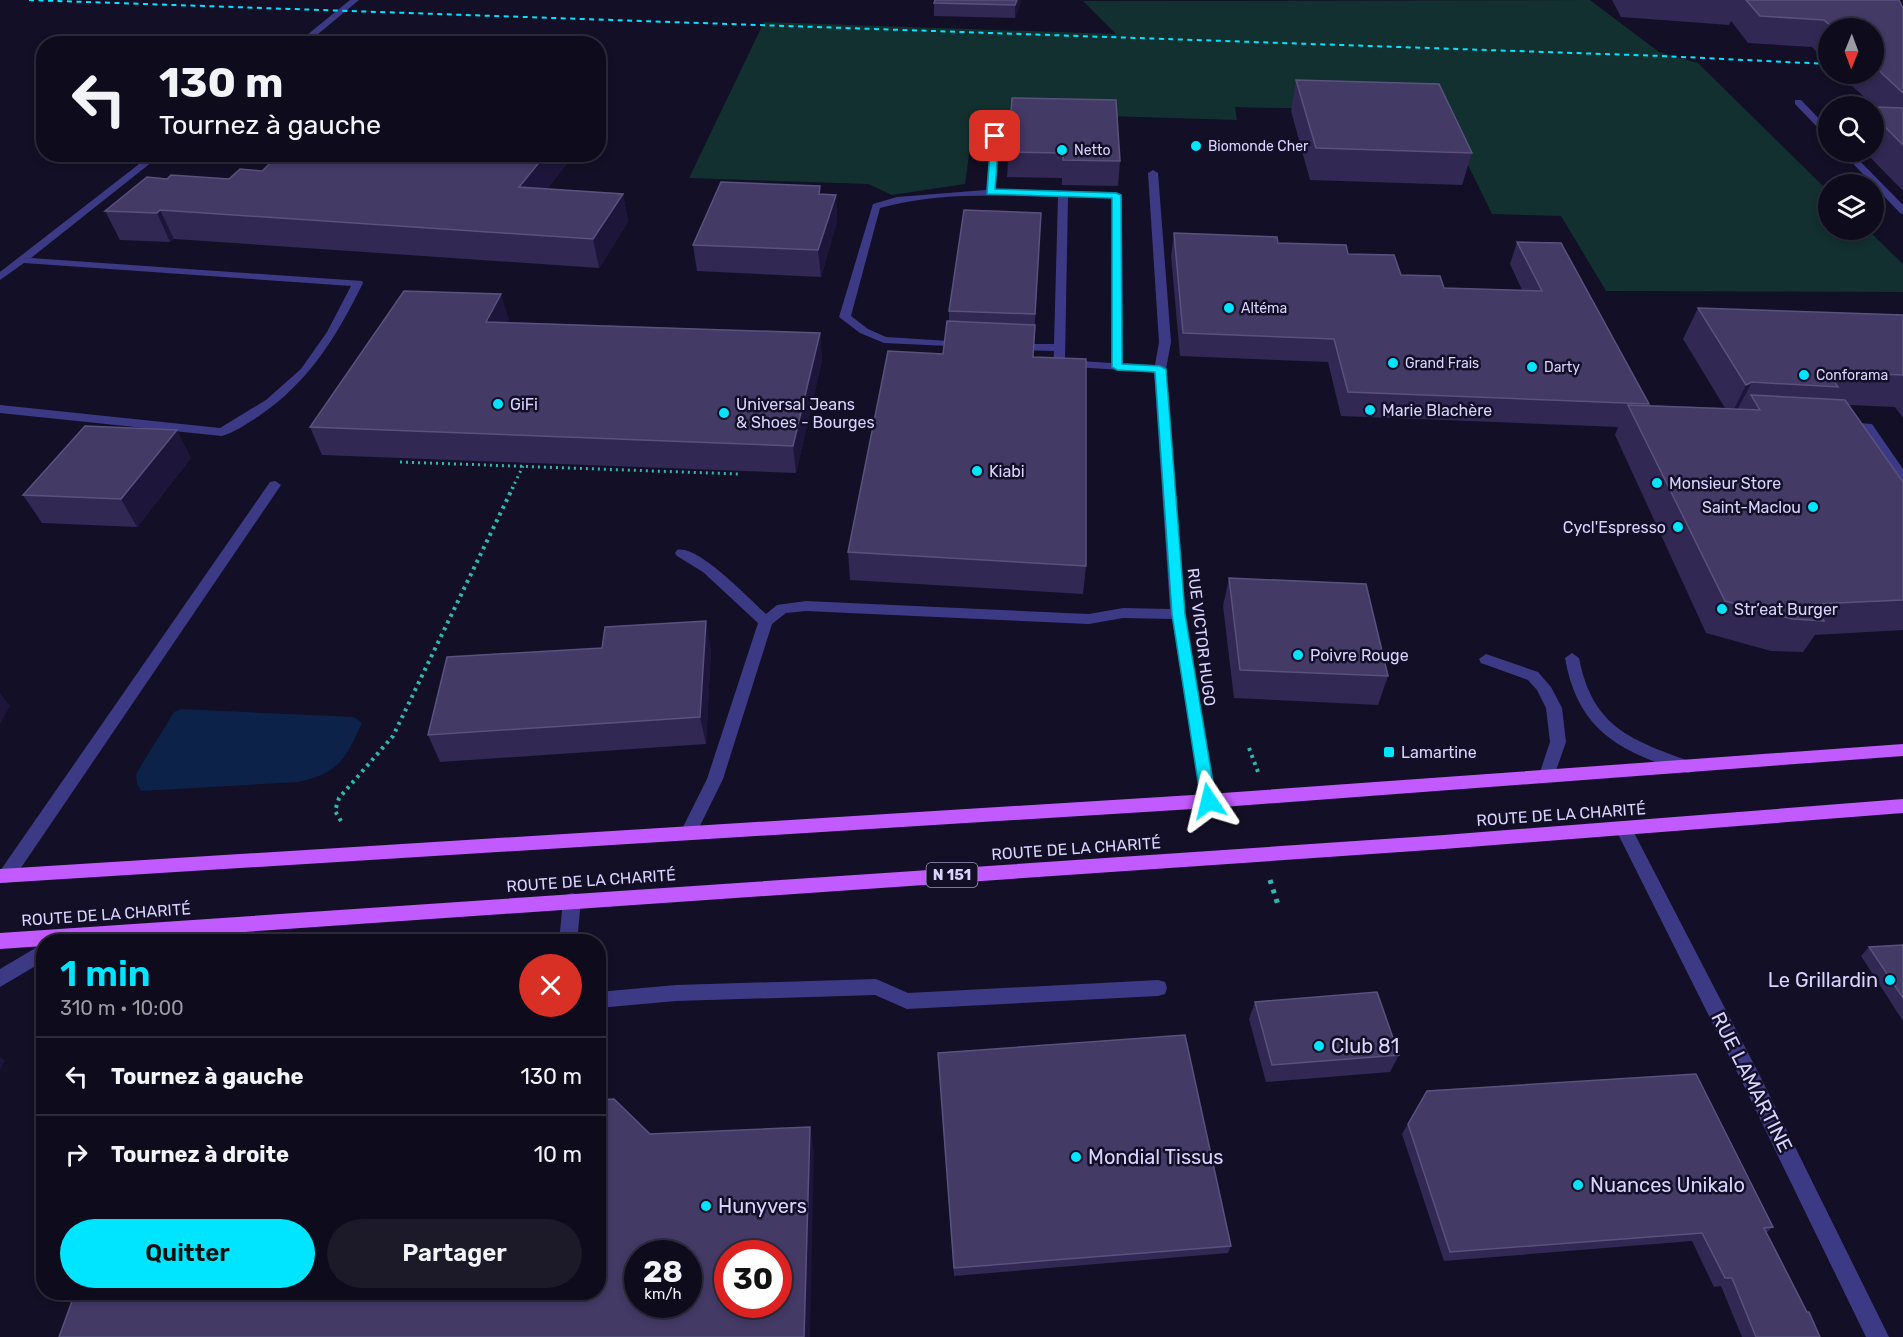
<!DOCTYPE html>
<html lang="fr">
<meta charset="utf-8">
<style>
:root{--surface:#0e0b1c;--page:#1c1929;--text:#f1f3f6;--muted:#9b9ba3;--line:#2e2b3b;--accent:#00e5ff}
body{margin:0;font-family:Rubik,sans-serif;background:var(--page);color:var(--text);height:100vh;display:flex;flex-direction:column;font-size:22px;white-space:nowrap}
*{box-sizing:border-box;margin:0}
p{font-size:20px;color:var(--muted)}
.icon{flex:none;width:33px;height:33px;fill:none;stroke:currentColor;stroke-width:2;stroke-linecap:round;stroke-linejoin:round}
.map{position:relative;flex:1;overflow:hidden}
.side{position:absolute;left:36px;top:934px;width:570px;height:366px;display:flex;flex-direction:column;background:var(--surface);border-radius:24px;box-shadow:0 3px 9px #0003,0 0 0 2px var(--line)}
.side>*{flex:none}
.banner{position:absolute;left:36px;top:36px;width:570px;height:126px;border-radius:24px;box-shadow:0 3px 9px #0003,0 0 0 2px var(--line);background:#0e0b1c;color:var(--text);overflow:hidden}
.needle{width:39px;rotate:181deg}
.fabs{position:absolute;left:1818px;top:18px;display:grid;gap:12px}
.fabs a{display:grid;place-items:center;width:66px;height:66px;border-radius:50%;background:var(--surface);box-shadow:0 3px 9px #0003,0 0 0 2px var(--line);font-size:30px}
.speed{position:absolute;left:624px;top:1240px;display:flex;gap:12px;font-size:30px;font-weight:700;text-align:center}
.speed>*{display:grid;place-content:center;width:78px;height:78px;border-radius:50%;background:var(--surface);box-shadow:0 3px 9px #0003,0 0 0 2px var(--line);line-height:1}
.speed small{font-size:15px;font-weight:400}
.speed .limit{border:9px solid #d22;background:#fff;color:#111}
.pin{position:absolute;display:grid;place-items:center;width:51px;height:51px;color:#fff;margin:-26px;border-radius:12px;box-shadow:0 3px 9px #0006}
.me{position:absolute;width:66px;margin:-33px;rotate:350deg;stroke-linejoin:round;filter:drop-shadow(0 0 4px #0008)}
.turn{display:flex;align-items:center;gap:21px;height:126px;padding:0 24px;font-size:27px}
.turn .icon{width:78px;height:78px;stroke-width:2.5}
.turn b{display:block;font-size:42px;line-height:51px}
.round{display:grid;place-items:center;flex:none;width:63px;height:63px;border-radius:32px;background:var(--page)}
.overview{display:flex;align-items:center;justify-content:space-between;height:102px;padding:0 24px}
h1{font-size:36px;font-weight:600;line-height:45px;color:var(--accent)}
.cta{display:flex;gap:12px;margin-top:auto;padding:12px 24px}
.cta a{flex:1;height:69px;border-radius:36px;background:var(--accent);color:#111;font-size:24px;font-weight:600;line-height:69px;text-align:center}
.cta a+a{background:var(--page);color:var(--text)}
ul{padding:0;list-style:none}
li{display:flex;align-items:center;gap:18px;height:78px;padding:0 24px;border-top:2px solid var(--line)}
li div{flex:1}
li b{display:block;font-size:22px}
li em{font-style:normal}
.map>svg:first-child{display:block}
.green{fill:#12302f}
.water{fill:#0c2248}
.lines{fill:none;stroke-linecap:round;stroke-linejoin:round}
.path-far2{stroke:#2fb8b0;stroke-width:3;stroke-dasharray:2 4;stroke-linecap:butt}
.path-far1{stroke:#2fb8b0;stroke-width:4;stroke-dasharray:3 4.5;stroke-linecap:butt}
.path{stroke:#2fb8b0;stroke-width:5;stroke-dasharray:4 6;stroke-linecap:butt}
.minor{fill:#3d3a85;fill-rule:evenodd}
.major{fill:#c25bff;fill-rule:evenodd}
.rail{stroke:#00e5ff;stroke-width:2;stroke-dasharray:5 4.5;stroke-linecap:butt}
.wall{fill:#312854}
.shaded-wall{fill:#1d163a}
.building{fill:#433a66;stroke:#5a527e;stroke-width:1.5;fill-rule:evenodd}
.route{fill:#00e5ff;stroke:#0095a6;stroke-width:1.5}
.poi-dot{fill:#00e5ff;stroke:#130f26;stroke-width:2}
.labels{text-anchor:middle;stroke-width:5;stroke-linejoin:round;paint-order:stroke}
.far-poi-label{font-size:14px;fill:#d9d4ff;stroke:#130f26;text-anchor:start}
.shield{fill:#130f26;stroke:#9e99be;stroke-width:1.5}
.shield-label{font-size:15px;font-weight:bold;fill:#d9d4ff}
.poi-label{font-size:16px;fill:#d9d4ff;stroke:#130f26;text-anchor:start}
.street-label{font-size:16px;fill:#d9d4ff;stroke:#130f26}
.near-poi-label{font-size:20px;fill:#d9d4ff;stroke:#130f26;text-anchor:start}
.near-street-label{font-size:20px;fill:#d9d4ff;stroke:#130f26}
</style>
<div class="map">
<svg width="1903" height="1337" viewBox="0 0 1903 1337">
<rect width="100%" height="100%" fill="#130f26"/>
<path class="green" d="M1590 0 1659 52 1698 63 1828 191V230H1868L1903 264V292L1606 291 1561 216 1492 214 1442 112 1235 107 1237 120 975 112 965 184 892 195 868 184 689 178 764 22 1116 34 1083 1Z"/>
<path class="water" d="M181 709 354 717 362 723C345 759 340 773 298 782L141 791 137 784 136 774 174 712Z"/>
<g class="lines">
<g class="path-far2">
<path d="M400 462 739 474"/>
<path d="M512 489 523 466"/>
</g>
<g class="path-far1">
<path d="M1249 748 1258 772"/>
<path d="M341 821 335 811 339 798 393 736 513 487"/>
</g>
<path class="path" d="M1270 880 1278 905"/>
<g class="minor">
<path d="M350 0H359L306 44H296Z"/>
<path d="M1795 100H1801L1828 128V136L1825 135 1795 104Z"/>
<path d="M996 114 1000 117 996 189 1117 192 1122 195 1123 363 1155 365 1159 342 1148 173 1153 170 1158 173 1171 342 1166 369 1185 614 1217 801 1215 806 1209 808 1203 806 1201 801 1172 619 1123 618 1089 624 806 611 786 613 772 624 723 779 694 838 688 840 682 838 680 833 707 779 758 623 703 572 677 556 675 553 677 550C698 544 750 600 766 614L777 605 806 601 1089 614 1123 608 1170 609 1154 372 1059 366 1053 363 1054 351 1013 350 1007 347 1013 344H1054L1058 197C1002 195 934 192 880 208L851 316 868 329 886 337 965 342 969 343V347L884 343 860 333 839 317 873 204 897 197 986 190 992 117ZM1068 197 1112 198 1111 363 1065 360Z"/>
<path d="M1842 152H1851L1903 205V214L1900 213Z"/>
<path d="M152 154H162L31 258 362 281 363 283C337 336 309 382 259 416 248 423 235 432 222 436L0 413V405L220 428 266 400 301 369 327 332 351 286 24 263 0 280V272Z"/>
<path d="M1845 422 1872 424 1903 469V482L1898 481 1864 431 1841 429V423Z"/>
<path d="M275 481 281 485 12 881 6 883 0 881V871L270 482Z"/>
<path d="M1572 653 1579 658C1593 729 1632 740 1694 763L1696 767 1694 771 1688 773C1621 752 1578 732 1565 658Z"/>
<path d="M1486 654 1538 672 1551 687 1562 708 1566 742 1553 779 1547 781 1541 779 1539 775 1550 742 1546 708 1537 690 1528 680 1481 663 1479 659Z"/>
<path d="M1623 821 1629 823 1759 1074 1889 1337H1866L1745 1088 1615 828 1617 823Z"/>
<path d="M572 893 578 895 581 900 577 942H559L563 900 566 895Z"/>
<path d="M44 943V961L0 987V969Z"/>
<path d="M876 979 908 993 1158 980 1165 982 1167 988 1165 994 1158 996 907 1009 875 995 676 1001 598 1008V992L676 985Z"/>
</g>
<g class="major">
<path d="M1903 744V756L1209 808 0 883V869L1209 794Z"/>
<path d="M1903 799V813L1444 849 99 942H44V946L0 949V933L1444 835Z"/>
</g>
<path class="rail" d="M29 0 1662 56 1828 64"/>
</g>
<g class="wall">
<path d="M1021 0 1015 18 934 16V3Z"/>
<path d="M1612 0H1899L1903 8V191L1865 152H1874V106L1839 74H1874V28H1828V63L1812 47 1748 43 1731 21 1729 25 1621 17Z"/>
<path d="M1296 80 1472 153 1462 185 1310 180 1291 111Z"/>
<path d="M1012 98 1120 161 1118 186 1062 185V178L1007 177Z"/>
<path d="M280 154H574L547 189 623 194 628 222 599 268 174 239 170 242 120 240 105 211 167 179H229L262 171Z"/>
<path d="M821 195H836L837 221 821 277 697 271 693 245Z"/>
<path d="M1041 213 1033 357 1086 566 1083 594 850 580 848 552 943 354 949 321V311Z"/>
<path d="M1174 233 1278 243 1348 254 1401 275 1444 288 1522 290 1510 264 1517 242 1649 404 1648 405 1725 408 1683 339 1698 308 1903 315V418L1895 407 1849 405 1903 482V630L1815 635 1803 652 1771 651 1706 633 1615 435 1618 427 1341 416 1328 362 1180 356 1171 256Z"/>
<path d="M509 320 507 322 820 333 822 360 796 473 322 455 310 427Z"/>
<path d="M191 458 137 527 42 523 23 495Z"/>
<path d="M1229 578 1388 676 1378 705 1234 698 1223 606Z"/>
<path d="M711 648 706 744 440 762 428 735Z"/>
<path d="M1903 945V1021L1861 956 1869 947Z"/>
<path d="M1255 1002 1399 1055 1390 1072 1266 1082 1249 1019Z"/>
<path d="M938 1053 1231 1246 1228 1253 954 1276Z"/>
<path d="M1427 1091 1773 1227 1766 1233 1820 1337H1742L1721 1286 1714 1287 1692 1241 1444 1261 1402 1134Z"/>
</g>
<g class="shaded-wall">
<path d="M1017 0H1021L1015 18V5Z"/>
<path d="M546 154H574L526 216 519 187Z"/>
<path d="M623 194 628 222 599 268 593 239Z"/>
<path d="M836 195 837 221 821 277 818 250Z"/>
<path d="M160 210 174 239 170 242 157 213Z"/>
<path d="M501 294 509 320 493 348 486 322Z"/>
<path d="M820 333 822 360 796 473 793 446Z"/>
<path d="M1752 382 1735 414 1730 417 1746 385Z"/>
<path d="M177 430 191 458 137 527 121 499Z"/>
<path d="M706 621 711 648 706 744 700 717Z"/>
<path d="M0 693 10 706 0 724Z"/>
<path d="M0 1057 5 1061 0 1070Z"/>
<path d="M810 1127 814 1151 810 1337H804Z"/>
</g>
<g class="building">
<path d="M935 0H1017L1015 5 934 3Z"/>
<path d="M1746 0H1899L1903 8V93L1874 66V28H1833L1824 20 1760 16Z"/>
<path d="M1296 80 1439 84 1472 153 1316 148Z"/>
<path d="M1012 98 1116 100 1120 161 1063 160V153L1008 152Z"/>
<path d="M1874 107 1903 108V145L1874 116Z"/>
<path d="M280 154H546L519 187 623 194 593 239 160 210 157 213 105 211 147 177 167 179 171 175 229 179 240 169 262 171Z"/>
<path d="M721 182 820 186 819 194 836 195 818 250 693 245Z"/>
<path d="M964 210 1041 213 1035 314 949 311Z"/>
<path d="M1174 233 1277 237 1278 243 1346 245 1348 254 1394 255 1401 275 1440 276 1444 288 1542 291 1517 242 1561 243 1649 404 1348 392 1334 339 1183 333Z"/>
<path d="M404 291 501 294 486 322 820 333 793 446 310 427Z"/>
<path d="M1698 308 1903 315V375L1827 372 1838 387 1752 382 1746 385Z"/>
<path d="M947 321 1035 325 1033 357 1086 359V566L848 552 888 351 943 354Z"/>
<path d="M1751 395 1845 400 1903 482V600L1815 604 1824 621 1792 619 1725 601 1628 405 1760 410Z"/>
<path d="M85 426 177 430 121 499 23 495Z"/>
<path d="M1229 578 1366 584 1388 676 1240 670Z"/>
<path d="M706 621 700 717 428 735 447 657 602 648 605 627Z"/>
<path d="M1903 945V998L1869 947Z"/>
<path d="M1377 992 1399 1055 1272 1065 1255 1002Z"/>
<path d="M1185 1035 1231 1246 954 1268 938 1053Z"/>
<path d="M1696 1074 1773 1227 1764 1228 1807 1312H1809L1820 1337H1756L1732 1278H1725L1702 1233 1450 1252 1408 1124 1427 1091Z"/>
<path d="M614 1099 650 1134 810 1127 804 1337H59L75 1293H598V1100ZM638 1254H688V1305H638ZM728 1254H778V1305H728Z"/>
</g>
<path class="route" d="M995 133 999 136 995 189 1116 193 1121 195 1122 364 1160 366 1166 369 1185 614 1216 801 1214 805H1203L1201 801 1172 614 1155 372 1117 370 1112 367V198L987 194 991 136Z"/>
<g class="poi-dot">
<circle cx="1196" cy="146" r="6"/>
<circle cx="1062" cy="150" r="6"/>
<circle cx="1229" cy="308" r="6"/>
<circle cx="1393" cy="363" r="6"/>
<circle cx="1532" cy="367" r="6"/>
<circle cx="1804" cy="375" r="6"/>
<circle cx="498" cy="404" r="6"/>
<circle cx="1370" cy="410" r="6"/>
<circle cx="724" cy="413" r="6"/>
<circle cx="977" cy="471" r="6"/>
<circle cx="1657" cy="483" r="6"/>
<circle cx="1813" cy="507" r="6"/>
<circle cx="1678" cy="527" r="6"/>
<circle cx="1722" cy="609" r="6"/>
<circle cx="1298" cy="655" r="6"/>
<rect x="1383" y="746" width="12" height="12" rx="3"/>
<circle cx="1890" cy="980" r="6"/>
<circle cx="1319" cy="1046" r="6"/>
<circle cx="1076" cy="1157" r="6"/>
<circle cx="1578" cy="1185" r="6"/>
<circle cx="706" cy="1206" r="6"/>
</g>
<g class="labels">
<g class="far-poi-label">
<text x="1208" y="151">Biomonde Cher</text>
<text x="1074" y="155">Netto</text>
<text x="1241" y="313">Altéma</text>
<text x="1405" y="368">Grand Frais</text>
<text x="1544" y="372">Darty</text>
<text x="1816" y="380">Conforama</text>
</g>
<rect class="shield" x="926.5" y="863" width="51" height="24" rx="4.5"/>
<g class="shield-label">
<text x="952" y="880">N 151</text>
</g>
<g class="poi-label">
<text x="510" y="410">GiFi</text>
<text x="736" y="410">Universal Jeans<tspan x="736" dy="18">&amp; Shoes - Bourges</tspan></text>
<text x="1382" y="416">Marie Blachère</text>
<text x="989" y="477">Kiabi</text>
<text x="1669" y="489">Monsieur Store</text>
<text x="1801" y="513" text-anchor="end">Saint-Maclou</text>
<text x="1666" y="533" text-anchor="end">Cycl'Espresso</text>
<text x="1734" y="615">Str’eat Burger</text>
<text x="1310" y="661">Poivre Rouge</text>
<text x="1401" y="758">Lamartine</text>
</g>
<g class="street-label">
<text transform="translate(1202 637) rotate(83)" y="6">RUE VICTOR HUGO</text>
<text transform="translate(1561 814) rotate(-4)" y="6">ROUTE DE LA CHARITÉ</text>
<text transform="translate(1076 848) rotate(-4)" y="6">ROUTE DE LA CHARITÉ</text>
<text transform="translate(591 880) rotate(-4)" y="6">ROUTE DE LA CHARITÉ</text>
<text transform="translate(106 914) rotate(-4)" y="6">ROUTE DE LA CHARITÉ</text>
</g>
<g class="near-poi-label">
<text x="1878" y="987" text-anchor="end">Le Grillardin</text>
<text x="1331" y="1053">Club 81</text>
<text x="1088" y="1164">Mondial Tissus</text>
<text x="1590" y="1192">Nuances Unikalo</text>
<text x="718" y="1213">Hunyvers</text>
</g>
<g class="near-street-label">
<text transform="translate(1752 1082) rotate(63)" y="7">RUE LAMARTINE</text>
</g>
</g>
</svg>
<div class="fabs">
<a><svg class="needle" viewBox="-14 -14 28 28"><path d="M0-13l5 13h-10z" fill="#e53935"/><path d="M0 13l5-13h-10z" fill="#9b9ba3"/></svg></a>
<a><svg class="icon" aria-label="search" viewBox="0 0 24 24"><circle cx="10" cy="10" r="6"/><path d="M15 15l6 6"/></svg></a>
<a><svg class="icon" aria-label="layers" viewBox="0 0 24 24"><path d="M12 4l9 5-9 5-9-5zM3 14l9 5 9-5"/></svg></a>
</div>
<div class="speed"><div>28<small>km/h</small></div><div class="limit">30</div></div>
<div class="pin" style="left:995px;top:136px;background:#d93025"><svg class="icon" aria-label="arrive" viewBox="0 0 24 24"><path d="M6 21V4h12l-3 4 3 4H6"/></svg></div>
<svg class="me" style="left:1209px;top:801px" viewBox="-20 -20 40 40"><path d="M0-17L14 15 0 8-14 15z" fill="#00e5ff" stroke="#fff" stroke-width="4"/></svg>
<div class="banner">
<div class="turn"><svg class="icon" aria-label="left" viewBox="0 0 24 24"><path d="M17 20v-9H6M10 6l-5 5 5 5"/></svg><div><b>130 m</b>Tournez à gauche</div></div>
</div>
<section class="side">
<div class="overview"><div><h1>1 min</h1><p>310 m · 10:00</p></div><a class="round" style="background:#d93025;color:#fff"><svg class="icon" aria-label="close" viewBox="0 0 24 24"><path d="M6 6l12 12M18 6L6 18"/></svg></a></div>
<ul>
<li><svg class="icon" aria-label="left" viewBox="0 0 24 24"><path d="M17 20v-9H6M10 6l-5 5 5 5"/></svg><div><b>Tournez à gauche</b></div><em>130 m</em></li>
<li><svg class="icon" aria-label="right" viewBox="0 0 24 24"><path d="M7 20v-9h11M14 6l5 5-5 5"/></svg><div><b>Tournez à droite</b></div><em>10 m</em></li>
</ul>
<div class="cta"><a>Quitter</a><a>Partager</a></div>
</section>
</div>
